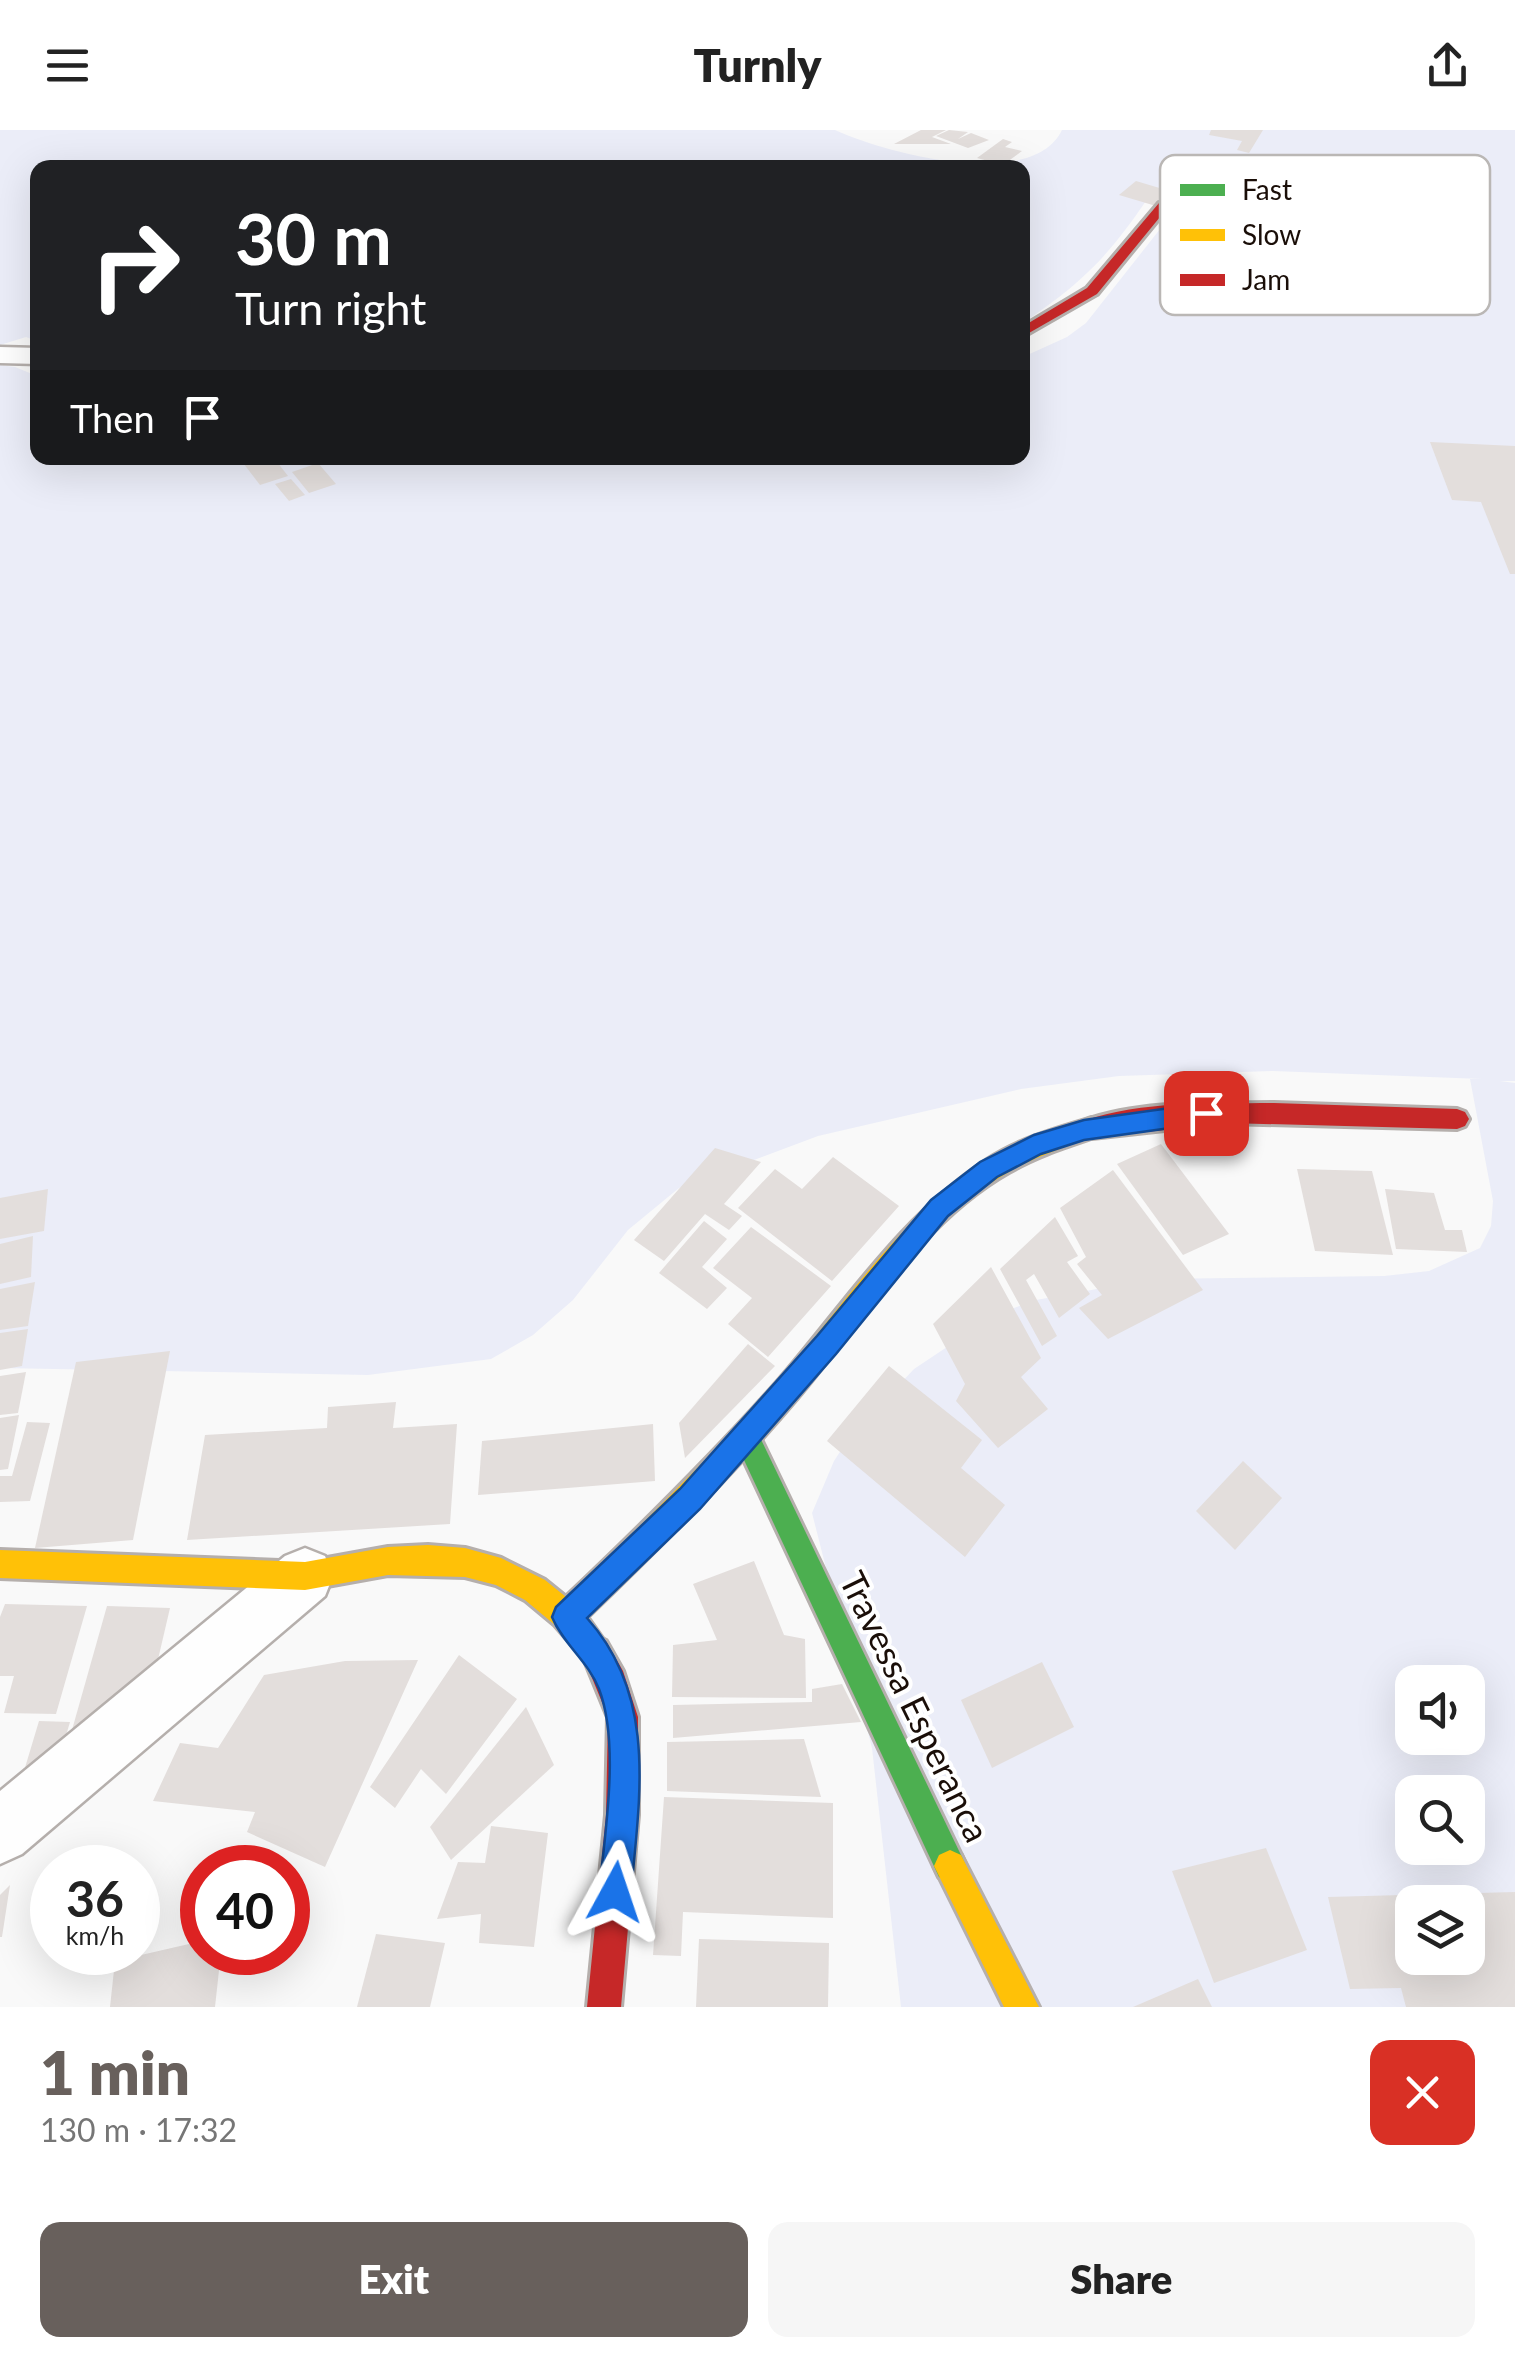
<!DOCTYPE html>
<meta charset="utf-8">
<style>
:root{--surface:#fff;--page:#f6f6f6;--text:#222;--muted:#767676;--accent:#68605c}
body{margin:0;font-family:Lato,sans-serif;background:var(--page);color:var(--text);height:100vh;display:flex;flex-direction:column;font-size:38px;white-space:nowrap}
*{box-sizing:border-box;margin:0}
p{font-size:32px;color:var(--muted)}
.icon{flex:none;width:55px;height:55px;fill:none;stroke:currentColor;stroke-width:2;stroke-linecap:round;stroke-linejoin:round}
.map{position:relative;height:1877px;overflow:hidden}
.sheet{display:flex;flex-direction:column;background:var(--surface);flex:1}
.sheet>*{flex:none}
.top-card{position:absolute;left:30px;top:30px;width:1000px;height:305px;border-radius:20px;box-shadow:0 10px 40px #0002;background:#202124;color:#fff;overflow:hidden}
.fabs{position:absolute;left:1395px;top:1535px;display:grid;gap:20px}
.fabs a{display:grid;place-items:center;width:90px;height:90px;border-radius:20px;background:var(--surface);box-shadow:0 10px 40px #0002;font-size:50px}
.speed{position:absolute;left:30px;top:1715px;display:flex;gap:20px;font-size:50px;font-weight:700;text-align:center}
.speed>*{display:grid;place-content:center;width:130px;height:130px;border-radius:50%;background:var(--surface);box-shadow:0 10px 40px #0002;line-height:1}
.speed small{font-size:25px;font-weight:400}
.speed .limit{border:15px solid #d22;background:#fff;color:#111}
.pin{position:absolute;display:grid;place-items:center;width:85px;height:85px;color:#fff;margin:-42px;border-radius:20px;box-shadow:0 5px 15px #0006}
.me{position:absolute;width:110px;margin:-55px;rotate:5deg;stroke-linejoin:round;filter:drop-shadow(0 0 8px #0008)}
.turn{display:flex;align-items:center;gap:35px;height:210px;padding:0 40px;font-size:45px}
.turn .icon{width:130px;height:130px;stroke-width:2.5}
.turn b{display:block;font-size:70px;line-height:85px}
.then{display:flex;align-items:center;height:95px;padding:0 40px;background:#0003;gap:20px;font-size:38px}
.round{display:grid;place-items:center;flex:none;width:105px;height:105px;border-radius:20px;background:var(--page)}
.summary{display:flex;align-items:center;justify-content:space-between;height:170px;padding:0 40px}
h1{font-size:60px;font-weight:800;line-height:75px;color:var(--accent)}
.primary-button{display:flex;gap:20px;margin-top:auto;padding:20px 40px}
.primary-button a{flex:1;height:115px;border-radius:20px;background:var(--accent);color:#fff;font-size:40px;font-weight:800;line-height:115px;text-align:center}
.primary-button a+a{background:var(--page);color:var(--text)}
header{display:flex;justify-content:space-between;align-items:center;height:130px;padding:0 40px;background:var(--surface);font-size:45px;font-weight:800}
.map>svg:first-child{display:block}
.green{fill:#ebedf8;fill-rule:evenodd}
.building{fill:#e3dedc;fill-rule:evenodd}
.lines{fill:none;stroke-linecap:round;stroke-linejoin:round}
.street-casing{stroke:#b5afac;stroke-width:5}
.fast-casing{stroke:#b5afac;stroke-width:6}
.slow-casing{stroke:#b5afac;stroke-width:6}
.jam-casing{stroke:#b5afac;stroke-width:6}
.street{fill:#fefefe;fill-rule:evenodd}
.fast{fill:#4caf50;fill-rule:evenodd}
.slow{fill:#ffc107;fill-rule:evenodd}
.jam{fill:#c62828;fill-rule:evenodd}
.route{fill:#1a73e8;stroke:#114b97;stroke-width:2.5}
.labels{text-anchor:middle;stroke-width:8;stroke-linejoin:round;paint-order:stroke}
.near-street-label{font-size:35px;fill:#1a0e08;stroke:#fff}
.key{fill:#fff;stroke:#bab7b5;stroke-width:2.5}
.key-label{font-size:28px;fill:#1a0e08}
</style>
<header><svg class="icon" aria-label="menu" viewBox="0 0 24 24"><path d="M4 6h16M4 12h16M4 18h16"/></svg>Turnly<svg class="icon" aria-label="share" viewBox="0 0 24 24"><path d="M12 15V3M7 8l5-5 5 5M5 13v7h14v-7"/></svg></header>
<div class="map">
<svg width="1515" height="1877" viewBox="0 0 1515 1877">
<rect width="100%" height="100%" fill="#f9f9f9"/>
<path class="green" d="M0 0H835C882 22 1032 63 1062 0H1515V951H1500L1515 953V1877H901L872 1618 812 1383 834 1331 849 1308 914 1239 995 1185 1036 1170 1152 1149 1384 1146 1429 1141 1480 1118 1491 1096 1493 1071 1470 949H1482L1273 941 1119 946 1021 959 818 1006 679 1058 628 1100 573 1170 533 1205 491 1229 368 1245 0 1238V235L15 237 37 246 38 328H1022L1023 227 1067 207 1086 193 1179 75 1148 68C1108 127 1082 153 1023 193L1022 38H38L37 211 26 207 0 215ZM1412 1552H1468V1608H1412ZM1412 1662H1468V1718H1412ZM1412 1772H1468V1828H1412Z"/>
<g class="building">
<path d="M921 0H946L932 7 951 14H894Z"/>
<path d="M949 0 968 2 958 9 971 3 989 10 968 18 936 6Z"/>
<path d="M1211 0H1263L1249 23 1237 20 1242 11 1209 5Z"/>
<path d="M1003 9 1012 12 1005 17 1022 21 1003 35 977 28Z"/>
<path d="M1136 51 1173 62 1156 76 1119 65Z"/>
<path d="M1430 312 1515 316V444H1510L1481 372 1452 370Z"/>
<path d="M274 328 288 346 260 355 240 329Z"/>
<path d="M318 333 336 354 309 363 292 342Z"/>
<path d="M291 349 305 365 289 371 275 354Z"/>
<path d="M1161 1014 1229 1104 1183 1125 1117 1034Z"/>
<path d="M715 1018 761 1032 724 1074 742 1086 729 1100 705 1084 664 1131 634 1110Z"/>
<path d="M833 1027 899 1076 832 1151 738 1078 775 1039 802 1059Z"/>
<path d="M1297 1039 1372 1041 1393 1125 1315 1121Z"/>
<path d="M1113 1040 1203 1160 1108 1209 1079 1178 1102 1165 1077 1134 1086 1127 1060 1078Z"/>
<path d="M48 1059 44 1101 0 1109V1068Z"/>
<path d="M1385 1059 1434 1063 1445 1100H1462L1467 1122 1396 1119Z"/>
<path d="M1055 1087 1078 1126 1067 1132 1090 1164 1059 1188 1034 1144 1026 1150 1057 1206 1042 1216 1000 1139Z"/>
<path d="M704 1091 727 1109 702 1137 727 1158 707 1179 659 1143Z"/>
<path d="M751 1097 831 1156 768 1227 728 1194 752 1168 713 1138Z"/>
<path d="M33 1106 31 1147 0 1154V1114Z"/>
<path d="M991 1137 1041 1228 1021 1247 1048 1279 998 1318 956 1271 965 1254 933 1194Z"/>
<path d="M35 1152 28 1196 0 1200V1159Z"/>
<path d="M28 1199 22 1236 0 1240V1203Z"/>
<path d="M748 1214 775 1236 685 1328 679 1293Z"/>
<path d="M170 1221 133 1410 35 1418 76 1232Z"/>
<path d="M889 1236 982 1310 961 1338 1005 1375 965 1427 827 1311Z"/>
<path d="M26 1242 18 1283 0 1285V1246Z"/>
<path d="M396 1272 393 1298 457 1294 450 1394 187 1410 205 1305 327 1298 328 1277Z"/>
<path d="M19 1285 8 1339 0 1340V1288Z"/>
<path d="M27 1292 50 1293 30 1371 0 1372V1346H12Z"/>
<path d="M653 1294 655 1351 478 1365 482 1311Z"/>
<path d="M1243 1331 1282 1368 1235 1420 1196 1381Z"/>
<path d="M754 1431 784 1505 805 1509 806 1568 672 1567 673 1515 717 1510 693 1454Z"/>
<path d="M5 1474 87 1476 56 1584 4 1583 14 1546H0V1487Z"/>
<path d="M107 1476 170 1478 156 1538 70 1607Z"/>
<path d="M459 1525 517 1569 446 1664 421 1639 395 1678 370 1657Z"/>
<path d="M418 1530 325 1737 247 1702 255 1682 153 1671 180 1613 218 1618 264 1545 345 1531Z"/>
<path d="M1042 1532 1074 1597 992 1638 961 1570Z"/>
<path d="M842 1554 861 1592 673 1608V1575L812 1572V1559Z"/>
<path d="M526 1577 554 1635 451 1730 430 1697Z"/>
<path d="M39 1591 70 1592 60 1626 18 1661Z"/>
<path d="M804 1609 821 1667 667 1661V1612Z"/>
<path d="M664 1667 833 1673V1788L683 1782 681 1826 653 1825Z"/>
<path d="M491 1696 548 1703 534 1817 479 1813 481 1784 437 1789 458 1732 485 1733Z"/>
<path d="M1266 1718 1307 1820 1214 1853 1172 1741Z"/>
<path d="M10 1755 2 1807H0V1765Z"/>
<path d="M1515 1762V1877H1406L1401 1858 1350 1859 1328 1767ZM1412 1772H1468V1828H1412Z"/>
<path d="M376 1804 445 1813 430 1877H357Z"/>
<path d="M699 1809 829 1813 828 1877H696Z"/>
<path d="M202 1811V1822H221L215 1877H110L115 1831Z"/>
<path d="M1198 1849 1212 1877H1133Z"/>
</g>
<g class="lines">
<g class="street-casing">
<g id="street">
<path d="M0 217 38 218V234L0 233Z"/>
<path d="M305 1418 325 1426 333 1446 325 1466 22 1724 0 1734V1661L285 1426Z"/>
</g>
</g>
<g class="fast-casing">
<path id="fast" d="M746 1293 755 1297 961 1725 966 1736 961 1747 950 1752 939 1747 737 1315 733 1306 737 1297Z"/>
</g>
<g class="slow-casing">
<g id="slow">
<path d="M1092 988 1100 991 1104 998 1100 1005C1068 1016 1038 1025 1009 1042 919 1093 862 1192 797 1268 732 1345 660 1417 587 1487L611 1521 606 1531 596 1536 586 1531 555 1495 525 1470 496 1455 465 1447 388 1445 305 1460 0 1448V1420L305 1432 388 1417 428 1415 465 1418 501 1428 545 1450 566 1467C640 1397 712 1326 779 1250 845 1174 901 1086 987 1030 1019 1009 1055 999 1092 988Z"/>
<path d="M950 1720 961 1725 1039 1877H1004L934 1736 939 1725Z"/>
</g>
</g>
<g class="jam-casing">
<g id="jam">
<path d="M1159 73 1169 76 1097 164 1022 207V197L1087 158Z"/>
<path d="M1274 973 1457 979 1465 982 1469 989 1465 996 1457 999 1228 993 1092 1008 1084 1005 1080 998 1084 991C1142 970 1214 974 1274 973Z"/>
<path d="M596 1506 606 1511 623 1541 638 1587V1685L621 1877H587L606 1685 608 1587 581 1521 586 1511Z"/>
</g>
</g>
<use href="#street" class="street"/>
<use href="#fast" class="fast"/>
<use href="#slow" class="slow"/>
<use href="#jam" class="jam"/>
</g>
<path class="route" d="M1206 973 1215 976 1218 983 1215 990 1206 993 1084 1010 1041 1024 997 1047 948 1086 836 1224 700 1379 587 1488C657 1566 640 1665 631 1762L627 1774 615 1778 603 1774 599 1762C605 1703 620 1614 599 1559 588 1531 563 1514 552 1487L556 1477 680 1359 817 1206 931 1070 980 1032 1034 1005 1084 990Z"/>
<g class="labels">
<g class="near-street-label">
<text transform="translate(914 1577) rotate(64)" y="12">Travessa Esperanca</text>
</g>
</g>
<rect x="1160" y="25" width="330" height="160" rx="15" class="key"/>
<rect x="1180" y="54" width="45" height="12" fill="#4caf50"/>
<rect x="1180" y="99" width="45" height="12" fill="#ffc107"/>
<rect x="1180" y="144" width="45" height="12" fill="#c62828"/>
<g class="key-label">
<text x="1242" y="70">Fast</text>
<text x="1242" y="115">Slow</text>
<text x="1242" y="160">Jam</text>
</g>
</svg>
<div class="fabs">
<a><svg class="icon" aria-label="sound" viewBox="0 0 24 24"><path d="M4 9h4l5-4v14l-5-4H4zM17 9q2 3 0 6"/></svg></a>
<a><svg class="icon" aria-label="search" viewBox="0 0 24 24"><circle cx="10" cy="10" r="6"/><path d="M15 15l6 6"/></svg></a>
<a><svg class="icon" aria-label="layers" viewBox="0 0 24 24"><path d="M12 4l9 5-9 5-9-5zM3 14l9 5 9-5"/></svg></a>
</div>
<div class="speed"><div>36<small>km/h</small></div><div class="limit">40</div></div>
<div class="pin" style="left:1206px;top:983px;background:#d93025"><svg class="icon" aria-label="arrive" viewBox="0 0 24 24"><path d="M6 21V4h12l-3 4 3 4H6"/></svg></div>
<svg class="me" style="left:615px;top:1762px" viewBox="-20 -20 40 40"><path d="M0-17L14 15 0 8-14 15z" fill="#1a73e8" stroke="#fff" stroke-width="4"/></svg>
<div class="top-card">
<div class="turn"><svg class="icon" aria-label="right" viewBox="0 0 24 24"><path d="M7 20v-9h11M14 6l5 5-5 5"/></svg><div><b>30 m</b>Turn right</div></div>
<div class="then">Then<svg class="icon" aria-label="arrive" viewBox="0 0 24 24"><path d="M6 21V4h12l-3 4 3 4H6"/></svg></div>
</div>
</div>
<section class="sheet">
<div class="summary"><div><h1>1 min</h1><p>130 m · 17:32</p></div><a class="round" style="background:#d93025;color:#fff"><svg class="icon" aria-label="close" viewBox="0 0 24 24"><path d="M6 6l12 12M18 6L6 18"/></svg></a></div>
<div class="primary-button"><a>Exit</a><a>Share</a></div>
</section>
